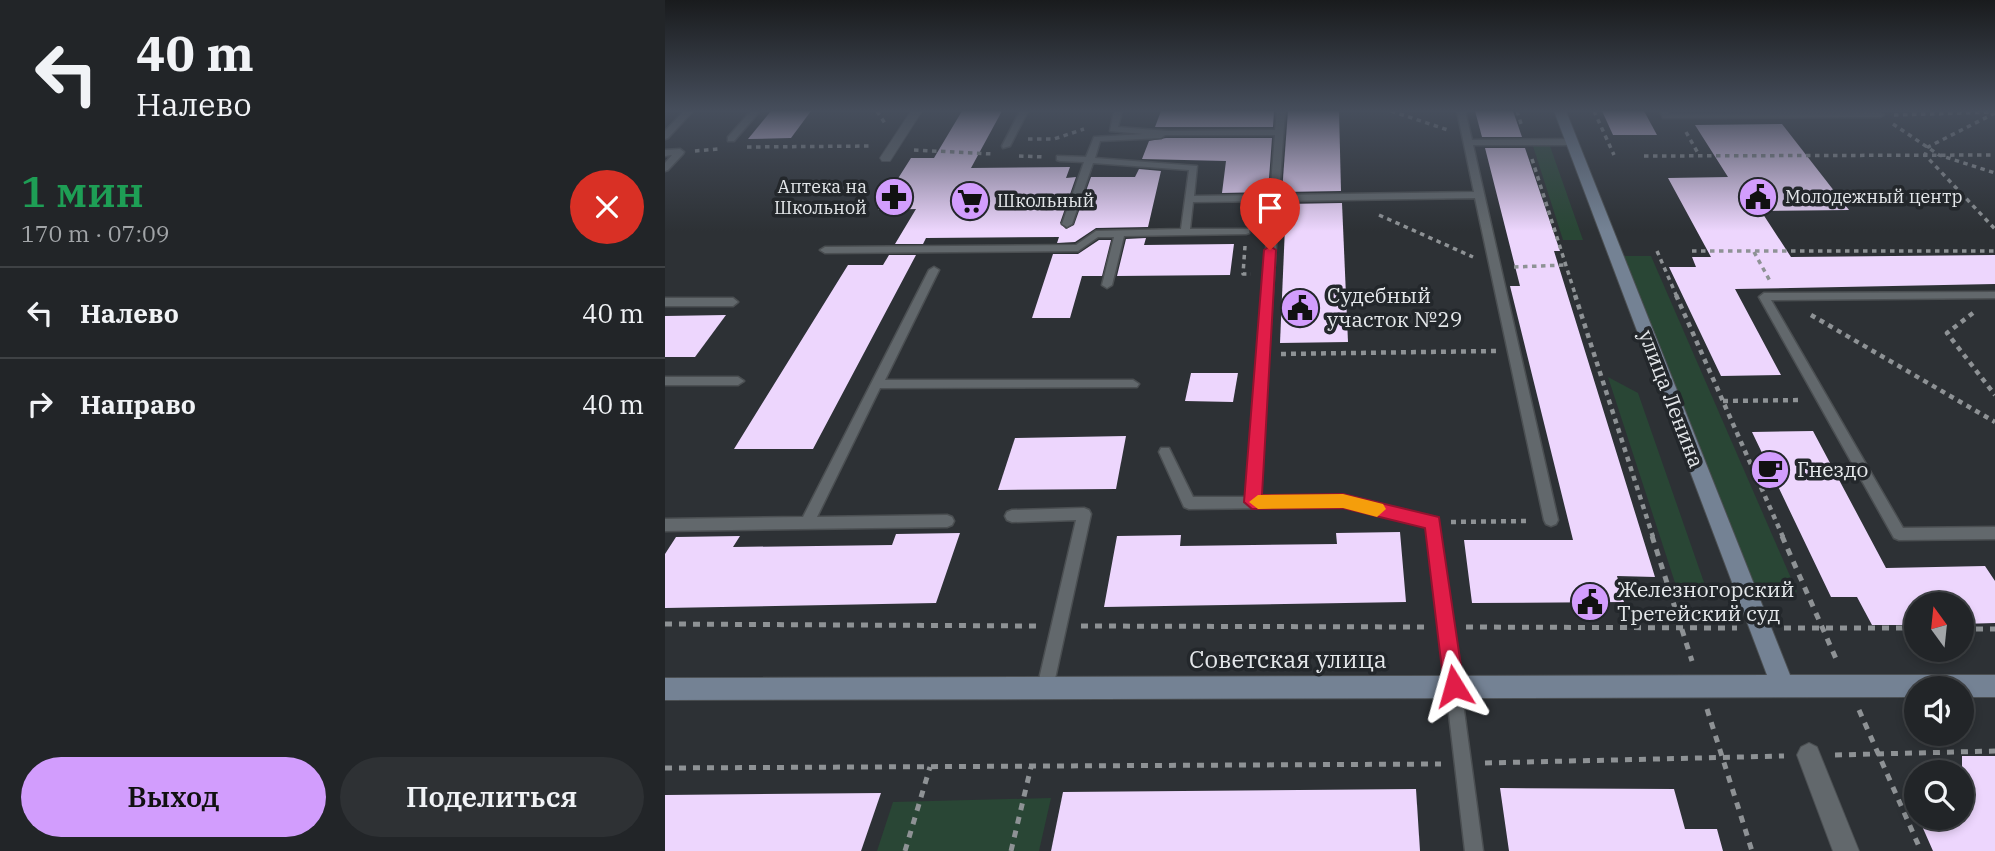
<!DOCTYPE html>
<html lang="ru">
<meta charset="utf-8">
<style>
:root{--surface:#222528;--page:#2e3134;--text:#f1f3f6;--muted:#a2a5a8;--line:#3f4245;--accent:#d29dfd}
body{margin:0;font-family:"IBM Plex Serif",serif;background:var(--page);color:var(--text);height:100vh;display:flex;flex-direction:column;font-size:26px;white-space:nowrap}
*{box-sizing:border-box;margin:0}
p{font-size:23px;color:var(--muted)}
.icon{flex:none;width:38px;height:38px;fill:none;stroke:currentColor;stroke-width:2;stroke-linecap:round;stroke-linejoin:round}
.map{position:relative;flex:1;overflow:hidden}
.panel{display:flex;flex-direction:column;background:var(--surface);width:665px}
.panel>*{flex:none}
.banner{background:#222528;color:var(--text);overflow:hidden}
.needle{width:46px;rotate:345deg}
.buttons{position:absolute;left:1239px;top:592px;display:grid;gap:14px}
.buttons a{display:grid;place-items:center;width:70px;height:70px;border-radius:50%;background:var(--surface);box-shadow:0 4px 10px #0003,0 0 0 2px var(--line);font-size:35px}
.pin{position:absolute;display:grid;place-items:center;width:60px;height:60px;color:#fff;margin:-72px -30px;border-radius:50% 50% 50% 0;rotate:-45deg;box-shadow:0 0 7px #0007}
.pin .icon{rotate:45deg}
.me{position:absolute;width:77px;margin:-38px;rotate:352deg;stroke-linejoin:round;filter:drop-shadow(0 0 5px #0008)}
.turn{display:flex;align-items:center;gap:24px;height:147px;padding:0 21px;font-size:32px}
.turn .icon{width:91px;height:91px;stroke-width:2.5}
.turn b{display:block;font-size:49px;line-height:60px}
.round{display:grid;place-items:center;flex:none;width:74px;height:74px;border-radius:37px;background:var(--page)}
.headline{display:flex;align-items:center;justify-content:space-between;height:119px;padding:0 21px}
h1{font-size:42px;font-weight:600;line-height:52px;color:#1e9e55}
.cta{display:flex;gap:14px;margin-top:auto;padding:14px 21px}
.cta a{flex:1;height:80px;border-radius:42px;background:var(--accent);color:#111;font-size:28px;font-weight:600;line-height:80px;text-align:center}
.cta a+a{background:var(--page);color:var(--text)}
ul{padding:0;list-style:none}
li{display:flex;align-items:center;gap:21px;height:91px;padding:0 21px;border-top:2px solid var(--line)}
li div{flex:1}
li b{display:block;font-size:26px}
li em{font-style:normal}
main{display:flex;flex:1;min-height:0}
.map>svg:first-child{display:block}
.green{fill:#294635}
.building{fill:#edd6fd}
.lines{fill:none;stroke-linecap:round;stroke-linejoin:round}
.service-casing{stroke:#4b4f52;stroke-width:3}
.pedestrian-casing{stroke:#4b4f52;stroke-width:2}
.secondary-casing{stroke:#4b4f52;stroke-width:2}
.path-far2{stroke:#8e9295;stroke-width:3.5;stroke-dasharray:4.5 4.5;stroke-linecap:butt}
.path-far1{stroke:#8e9295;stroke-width:4.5;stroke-dasharray:5 5;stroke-linecap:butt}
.path{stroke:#8e9295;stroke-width:5;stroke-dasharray:7 7;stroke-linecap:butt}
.service{fill:#62686c;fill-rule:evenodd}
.pedestrian{fill:#62686c;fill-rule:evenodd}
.secondary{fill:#748294;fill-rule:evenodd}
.route{fill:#e11d48;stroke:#92132f;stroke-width:2}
.slow{fill:#f59e0b}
.labels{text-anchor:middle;stroke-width:7;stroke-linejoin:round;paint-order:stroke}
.far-poi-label{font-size:18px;fill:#e4e7ea;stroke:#23272b;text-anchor:start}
.poi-label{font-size:21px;fill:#e4e7ea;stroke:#23272b;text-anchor:start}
.street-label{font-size:21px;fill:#e4e7ea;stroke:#23272b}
.near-street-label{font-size:24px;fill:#e4e7ea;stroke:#23272b}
</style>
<main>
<section class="panel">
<div class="banner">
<div class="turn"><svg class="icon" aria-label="left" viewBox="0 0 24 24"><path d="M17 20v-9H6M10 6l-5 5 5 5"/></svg><div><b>40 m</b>Налево</div></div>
</div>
<div class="headline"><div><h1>1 мин</h1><p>170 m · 07:09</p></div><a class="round" style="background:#d93025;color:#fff"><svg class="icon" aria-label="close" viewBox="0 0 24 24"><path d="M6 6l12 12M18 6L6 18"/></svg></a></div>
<ul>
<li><svg class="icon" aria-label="left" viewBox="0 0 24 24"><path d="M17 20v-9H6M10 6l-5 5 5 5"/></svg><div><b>Налево</b></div><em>40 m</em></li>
<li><svg class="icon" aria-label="right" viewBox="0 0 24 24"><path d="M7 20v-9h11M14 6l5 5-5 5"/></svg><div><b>Направо</b></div><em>40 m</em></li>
</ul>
<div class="cta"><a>Выход</a><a>Поделиться</a></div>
</section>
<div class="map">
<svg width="1330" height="851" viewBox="0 0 1330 851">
<rect width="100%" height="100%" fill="#2d3135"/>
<g class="green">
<path d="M868 146H885L918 240H898Z"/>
<path d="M958 256H986L1132 592H1091Z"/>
<path d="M943 377 973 393 1043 594 1014 595Z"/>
<path d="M386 798 374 851H212L228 802Z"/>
</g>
<g class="building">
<path d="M106 111H146L126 138 83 139Z"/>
<path d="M297 111H337L306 168 405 167 401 178 411 177 395 223 401 229 409 225 426 177H470L474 169 496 171 483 227 431 228 410 242 392 243 394 237 261 238 258 244H230L251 209 213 210 246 158H269Z"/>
<path d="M496 111H609L608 127H490Z"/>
<path d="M623 111H674L676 191 617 192Z"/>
<path d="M810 111H848L857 137H817Z"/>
<path d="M937 111H979L992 135H948Z"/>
<path d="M1117 124 1184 210 1096 211 1126 257 1330 255V284L1070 289 1116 375 1056 376 1004 267H1031L1027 257H1046L1003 178 1063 177 1030 125Z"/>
<path d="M501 138H607L603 192 557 193 561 161 477 159 484 141Z"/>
<path d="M820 148H860L895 251H889L990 577 952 576 959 602 807 603 799 540H908L845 286H855Z"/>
<path d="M677 203 683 342 615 343 621 204Z"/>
<path d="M481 238 479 245 569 244 565 275 452 276 461 239Z"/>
<path d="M434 240H446L437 276H417L405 318H367L388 254H413Z"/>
<path d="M224 255H251L148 449H69L183 265H218Z"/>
<path d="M61 315 30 357H0V316Z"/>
<path d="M526 373H573L568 402 520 401Z"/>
<path d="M1148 431 1221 568 1320 566 1330 581V623L1297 624V604H1251V625H1207L1192 597H1166L1087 432Z"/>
<path d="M461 436 451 489 333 490 350 438Z"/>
<path d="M735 532 741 602 439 607 452 536 516 535 515 546 672 544 671 533Z"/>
<path d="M295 533 271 603 0 608V554L11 537 75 536 68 547 227 545 231 534Z"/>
<path d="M1297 756H1330V851H1268L1253 817H1297Z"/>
<path d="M835 788 1009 789 1020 829H1052L1058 851H844Z"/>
<path d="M751 789 755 851H386L398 792Z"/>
<path d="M216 793 196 851H0V795Z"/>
</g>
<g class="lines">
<g class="service-casing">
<g id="service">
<path d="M19 111H28L3 138 0 139V131Z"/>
<path d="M86 111H95L69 141H63V137Z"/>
<path d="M355 111H363L345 146 338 148 337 146Z"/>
<path d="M449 111H457L453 127 503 131 610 130 612 111H620L614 195 809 192 792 111H800L807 140 907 139 911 142 907 145H808L893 520 891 524 886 526 881 524 879 520 810 198 614 201 594 497 678 495 773 518 818 851H800L762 526 678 507 524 509 519 507 494 452 496 448H504L528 497H581L605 201 528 202 525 229H584V233L581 234 459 236 447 285 442 288 437 285 449 237H433L413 251 160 253 155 250 160 247 411 245 431 231 516 229 524 170 428 163 407 224 402 227 397 224 419 162 395 161 392 160V156L421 157 429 137 478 134 445 131ZM500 135H610L605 195 529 196 532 166 430 158 435 141 496 138Z"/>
<path d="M995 111H1003L1004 114 1215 113 1219 115 1215 117 1001 118H998Z"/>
<path d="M15 149 19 152 18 154 3 170 0 171V163L7 155 0 156V150Z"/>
<path d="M269 267 274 270 220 380H468L474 384 472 387 215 388 152 517 282 515 287 517 289 521 287 525 282 527 0 531V519L138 517 264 270Z"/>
<path d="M1330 292V298L1106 300 1238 528 1330 527V539L1234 540 1229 538 1094 297 1099 293Z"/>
<path d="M0 298H68L73 302 68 306H0Z"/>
<path d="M0 377H73L79 381 73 385H0Z"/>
<path d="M419 508 424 510 426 514 388 688 386 694 380 696 374 694 372 688 411 520 347 522 342 520 340 516 342 512 347 510Z"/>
</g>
</g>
<g class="pedestrian-casing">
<g id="pedestrian">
<path d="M246 111H257L225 161H217L215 158Z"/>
<path d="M1144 743 1152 747 1194 851H1168L1132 755 1136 747Z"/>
</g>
</g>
<g class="secondary-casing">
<path id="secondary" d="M889 111H901L1125 675H1330V697H1297V688H1251V697L0 700V678L1102 675Z"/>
</g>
<g class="path-far2">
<path d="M212 111 221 125"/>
<path d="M726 111 783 130"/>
<path d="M852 111 857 127"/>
<path d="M929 111 949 155"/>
<path d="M1330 113 1263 147 1260 155 1330 229"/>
<path d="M1229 115 1330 112"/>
<path d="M1228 124 1274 155 1330 173"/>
<path d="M1021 132 1034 155"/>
<path d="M363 139H389L419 129"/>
<path d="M82 147 207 146"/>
<path d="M249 150 328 154"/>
<path d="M30 151 53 149"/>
<path d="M354 156 380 157"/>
<path d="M979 156 1330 155"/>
<path d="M867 159 911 297"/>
<path d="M714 215 808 257"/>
<path d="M580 246 578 274H586"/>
<path d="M992 251 1012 297"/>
<path d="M1027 251H1330"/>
<path d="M1089 252 1105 281"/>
<path d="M849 267 901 265"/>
</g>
<g class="path-far1">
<path d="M910 295 988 537"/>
<path d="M1011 295 1118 537"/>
<path d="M1308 313 1282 333 1330 395"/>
<path d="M1146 315 1330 422"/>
<path d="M616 354 831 351"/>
<path d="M1058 401 1138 400"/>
<path d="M786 522 865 521"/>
</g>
<g class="path">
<path d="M987 536 1027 661"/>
<path d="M1117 536 1172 661"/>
<path d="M0 624 372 626"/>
<path d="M416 626 760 627"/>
<path d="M801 627 1072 628"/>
<path d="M1119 628H1251"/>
<path d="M1297 629H1330"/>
<path d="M1042 709 1087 851"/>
<path d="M1194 710 1256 851"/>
<path d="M1170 755 1330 751"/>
<path d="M820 763 1119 756"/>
<path d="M0 768 776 764"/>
<path d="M240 851 265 767"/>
<path d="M346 851 366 767"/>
</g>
<use href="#service" class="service"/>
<use href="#pedestrian" class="pedestrian"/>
<use href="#secondary" class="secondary"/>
</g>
<linearGradient id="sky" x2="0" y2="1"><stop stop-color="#191b1d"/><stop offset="0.48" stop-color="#464e5c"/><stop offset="1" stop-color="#464e5c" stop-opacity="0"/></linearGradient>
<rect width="1330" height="231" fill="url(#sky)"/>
<path class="route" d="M605 246 611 250 597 495 678 494 774 517 799 686 796 693 789 696 782 693 779 686 760 528 678 508 587 509 579 502 599 250Z"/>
<path class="slow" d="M678 494 718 504 721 509 712 517 678 508 593 509 584 502 593 495Z"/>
<defs>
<g id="pharmacy-disc" transform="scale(2.0125)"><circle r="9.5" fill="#d29dfd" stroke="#23272b"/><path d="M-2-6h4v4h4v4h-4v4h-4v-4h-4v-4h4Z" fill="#111"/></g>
<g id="civic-disc" transform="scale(2.0125)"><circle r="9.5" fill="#d29dfd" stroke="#23272b"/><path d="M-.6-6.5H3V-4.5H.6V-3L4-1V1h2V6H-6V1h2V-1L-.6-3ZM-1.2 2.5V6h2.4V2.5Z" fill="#111"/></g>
<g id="supermarket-disc" transform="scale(2.0125)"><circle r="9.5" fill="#d29dfd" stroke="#23272b"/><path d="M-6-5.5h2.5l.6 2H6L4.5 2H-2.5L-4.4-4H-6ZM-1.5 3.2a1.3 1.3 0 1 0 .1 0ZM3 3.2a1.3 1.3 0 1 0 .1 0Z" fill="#111"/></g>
<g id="cafe-disc" transform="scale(2.0125)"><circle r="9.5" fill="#d29dfd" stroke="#23272b"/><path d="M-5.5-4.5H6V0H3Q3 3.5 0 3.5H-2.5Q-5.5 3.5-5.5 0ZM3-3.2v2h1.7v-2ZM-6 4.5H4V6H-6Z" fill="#111"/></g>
</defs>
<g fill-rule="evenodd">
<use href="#pharmacy-disc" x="229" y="197"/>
<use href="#civic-disc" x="1093" y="197"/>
<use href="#supermarket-disc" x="305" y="201"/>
<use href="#civic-disc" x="635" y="308"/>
<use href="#cafe-disc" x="1105" y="470"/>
<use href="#civic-disc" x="925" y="602"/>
</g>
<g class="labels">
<g class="far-poi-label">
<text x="202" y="193" text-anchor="end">Аптека на<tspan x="202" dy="21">Школьной</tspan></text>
<text x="1120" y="203">Молодежный центр</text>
<text x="332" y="207">Школьный</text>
</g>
<g class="poi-label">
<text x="662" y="303">Судебный<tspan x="662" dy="24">участок №29</tspan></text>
<text x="1132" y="477">Гнездо</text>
<text x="952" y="597">Железногорский<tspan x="952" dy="24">Третейский суд</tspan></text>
</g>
<g class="street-label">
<text transform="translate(1006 399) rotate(69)" y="7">улица Ленина</text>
</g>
<g class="near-street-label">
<text x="623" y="668">Советская улица</text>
</g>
</g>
</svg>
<div class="buttons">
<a><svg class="needle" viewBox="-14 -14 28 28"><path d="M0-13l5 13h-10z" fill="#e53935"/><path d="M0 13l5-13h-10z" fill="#a2a5a8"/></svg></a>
<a><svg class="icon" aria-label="sound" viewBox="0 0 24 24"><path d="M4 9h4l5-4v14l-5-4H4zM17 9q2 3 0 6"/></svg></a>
<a><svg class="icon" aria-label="search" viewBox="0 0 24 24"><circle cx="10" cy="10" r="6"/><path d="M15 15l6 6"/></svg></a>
</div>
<div class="pin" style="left:605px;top:250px;background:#d93025"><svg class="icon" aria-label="arrive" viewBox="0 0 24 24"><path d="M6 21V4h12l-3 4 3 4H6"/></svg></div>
<svg class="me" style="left:789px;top:686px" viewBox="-20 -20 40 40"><path d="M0-17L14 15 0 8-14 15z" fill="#e11d48" stroke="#fff" stroke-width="4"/></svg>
</div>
</main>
